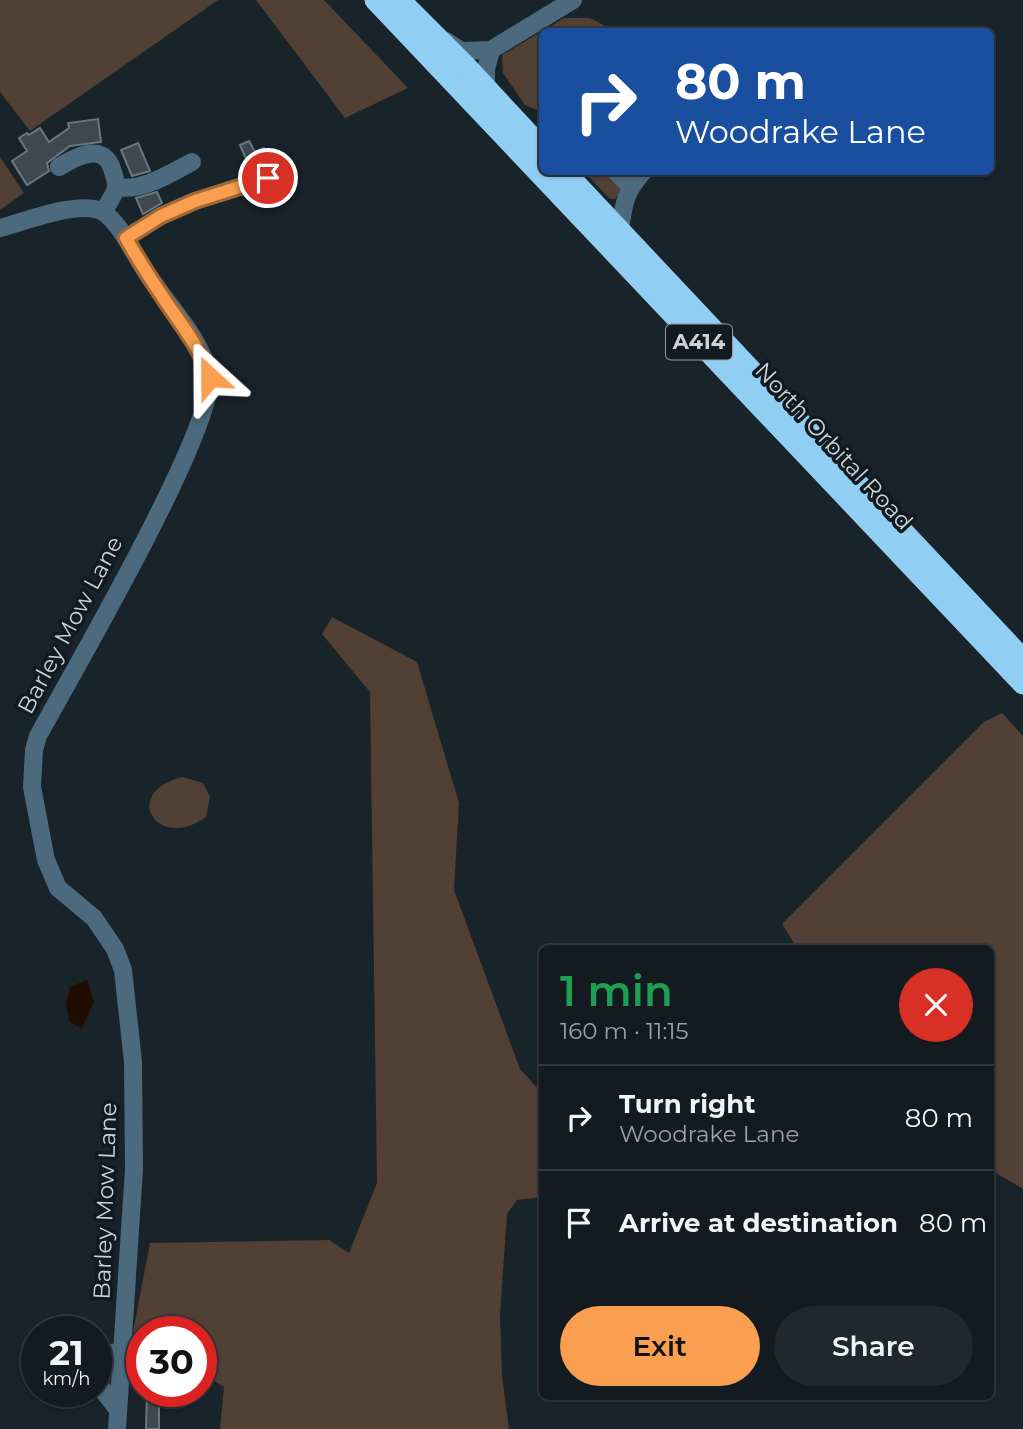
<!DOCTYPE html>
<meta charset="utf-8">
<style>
:root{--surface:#131a20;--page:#20272d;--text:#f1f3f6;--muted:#9da1a5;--line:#32383e;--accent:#fa9f4f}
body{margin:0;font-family:Montserrat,sans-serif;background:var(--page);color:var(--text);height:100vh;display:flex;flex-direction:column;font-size:26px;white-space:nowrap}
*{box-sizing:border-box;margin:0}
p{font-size:23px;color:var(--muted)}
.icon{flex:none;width:38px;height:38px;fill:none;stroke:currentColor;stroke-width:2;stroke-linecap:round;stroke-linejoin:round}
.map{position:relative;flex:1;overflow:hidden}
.sheet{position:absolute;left:539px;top:945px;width:455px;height:455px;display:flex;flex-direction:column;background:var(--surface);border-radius:10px;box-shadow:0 2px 5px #0004,0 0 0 2px var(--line)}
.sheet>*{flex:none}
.guide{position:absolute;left:539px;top:28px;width:455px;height:147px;border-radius:10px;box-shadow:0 2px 5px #0004,0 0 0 2px var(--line);background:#1a4fa0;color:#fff;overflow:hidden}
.speed{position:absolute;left:21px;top:1316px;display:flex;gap:14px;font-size:35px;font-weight:700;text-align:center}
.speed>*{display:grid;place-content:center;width:91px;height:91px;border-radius:50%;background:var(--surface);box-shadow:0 2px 5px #0004,0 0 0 2px var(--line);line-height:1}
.speed small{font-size:18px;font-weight:400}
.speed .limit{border:10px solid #d22;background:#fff;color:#111}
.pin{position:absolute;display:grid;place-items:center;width:60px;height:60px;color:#fff;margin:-30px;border:4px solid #fff;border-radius:50%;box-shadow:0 2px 7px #0007}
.me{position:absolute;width:77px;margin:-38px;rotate:336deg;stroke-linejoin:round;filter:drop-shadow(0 0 5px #0008)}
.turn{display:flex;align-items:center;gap:24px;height:147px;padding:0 21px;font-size:32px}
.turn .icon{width:91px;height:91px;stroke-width:2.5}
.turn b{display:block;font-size:49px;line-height:60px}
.round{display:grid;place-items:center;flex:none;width:74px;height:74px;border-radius:37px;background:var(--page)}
.overview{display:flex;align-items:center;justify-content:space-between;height:119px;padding:0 21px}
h1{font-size:42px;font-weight:600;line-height:52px;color:#1e9e55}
.button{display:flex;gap:14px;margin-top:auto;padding:14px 21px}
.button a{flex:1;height:80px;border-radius:42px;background:var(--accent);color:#111;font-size:28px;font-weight:600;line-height:80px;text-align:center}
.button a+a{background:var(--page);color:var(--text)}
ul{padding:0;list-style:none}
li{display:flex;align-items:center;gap:21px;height:105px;padding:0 21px;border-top:2px solid var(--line)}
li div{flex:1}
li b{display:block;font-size:26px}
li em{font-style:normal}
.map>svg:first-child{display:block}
.green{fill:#514033}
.water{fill:#200d00}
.building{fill:#3d4850;stroke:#6a777f;stroke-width:2}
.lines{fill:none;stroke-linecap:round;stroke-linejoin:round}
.minor{stroke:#4c6a7d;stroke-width:18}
.highway{stroke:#91cef4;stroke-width:21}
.route-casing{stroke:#a26733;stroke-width:18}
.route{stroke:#fa9f4f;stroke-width:12}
.labels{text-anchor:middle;stroke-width:7;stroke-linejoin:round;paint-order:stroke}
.shield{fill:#101a20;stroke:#949ca0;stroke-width:2}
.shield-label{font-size:21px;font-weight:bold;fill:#ccd3d7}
.street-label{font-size:23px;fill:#ccd3d7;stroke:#101a20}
</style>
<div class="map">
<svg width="1023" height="1429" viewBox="0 0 1023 1429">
<rect width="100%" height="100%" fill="#19232a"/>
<g class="green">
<path d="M0 0H218L30 131 0 92Z"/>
<path d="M256 0H324L408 88 345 118Z"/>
<path d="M564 18H590L615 31 542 32V112L525 105 503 73 502 55Z"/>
<path d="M0 157 24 193 0 210Z"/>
<path d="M584 172H605L623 188 615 199H610Z"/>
<path d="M332 617 417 662 459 803 454 890 520 1069 542 1093V1197L517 1200 507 1214 500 1315 502 1376 509 1429H220L224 1387 201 1373V1332H142V1338L133 1332 150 1243 329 1240 349 1253 377 1183 370 692 322 634Z"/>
<path d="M1002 713 1023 736V1189L991 1170 990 948H797L782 924 984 722Z"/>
<path d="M183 777 203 783 210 797 206 817C156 853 120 791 183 777Z"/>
</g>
<path class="water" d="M87 980 94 1002 82 1029 69 1021 66 1005 70 987Z"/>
<g class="building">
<path d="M98 119 101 142 70 146 47 163 49 171 27 185 12 161 27 151 19 138 27 133 29 135 40 128 49 142 69 128 68 123Z"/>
<path d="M249 141 255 152 264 148 268 158 249 166 240 145Z"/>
<path d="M138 143 150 171 132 176 121 150Z"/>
<path d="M157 192 162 203 143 214 136 198Z"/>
<path d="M147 1391H159V1429H146Z"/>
</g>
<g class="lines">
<g class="minor">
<path d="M446 41 461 51 491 50 573 0"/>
<path d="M486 87V69L491 50"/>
<path d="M59 167C75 157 101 143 111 166 113 172 117 181 116 188 114 196 107 205 103 212"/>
<path d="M616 172 630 186"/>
<path d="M116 187C142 192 169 174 192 162"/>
<path d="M0 228C24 222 81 199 103 212 120 223 135 255 146 272 166 304 201 337 209 375 219 423 69 679 38 736L34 750 32 787 46 860 58 888 94 918 115 949 123 970 133 1062 134 1169 117 1429"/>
<path d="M620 229C624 203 625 192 643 172"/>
<path d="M126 238 161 216 195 201 268 178"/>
<path d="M96 1354 123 1352"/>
<path d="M96 1381 118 1410"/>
</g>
<g class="highway">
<path d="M375 0 1023 684"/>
<path d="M400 0 465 65 542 148"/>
<path d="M565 172 1023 659"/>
</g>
</g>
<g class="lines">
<g class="route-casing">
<path id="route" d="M210 377C200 348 183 327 166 302 152 281 138 260 126 238L161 216 195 201 268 178"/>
</g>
<use href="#route" class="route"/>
</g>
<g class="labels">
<rect class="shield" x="666" y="324.5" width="66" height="35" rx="5"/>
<g class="shield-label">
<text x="699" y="349">A414</text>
</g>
<g class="street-label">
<text transform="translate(834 446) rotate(47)" y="8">North Orbital Road</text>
<text transform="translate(70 625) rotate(-62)" y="8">Barley Mow Lane</text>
<text transform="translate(105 1201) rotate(-88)" y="8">Barley Mow Lane</text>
</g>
</g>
</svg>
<div class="speed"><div>21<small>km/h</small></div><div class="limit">30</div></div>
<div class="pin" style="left:268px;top:178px;background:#d93025"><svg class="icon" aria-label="arrive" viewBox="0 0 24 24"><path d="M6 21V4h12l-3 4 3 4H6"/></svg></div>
<svg class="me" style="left:210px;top:377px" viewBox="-20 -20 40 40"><path d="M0-17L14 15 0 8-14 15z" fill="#fa9f4f" stroke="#fff" stroke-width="4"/></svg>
<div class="guide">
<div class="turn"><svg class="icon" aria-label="right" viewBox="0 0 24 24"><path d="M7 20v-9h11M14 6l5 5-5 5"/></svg><div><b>80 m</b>Woodrake Lane</div></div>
</div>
<section class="sheet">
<div class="overview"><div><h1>1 min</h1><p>160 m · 11:15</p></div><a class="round" style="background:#d93025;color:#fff"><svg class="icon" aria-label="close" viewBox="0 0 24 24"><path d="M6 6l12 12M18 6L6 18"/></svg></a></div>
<ul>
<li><svg class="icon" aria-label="right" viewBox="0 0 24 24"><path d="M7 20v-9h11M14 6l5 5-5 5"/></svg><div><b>Turn right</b><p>Woodrake Lane</p></div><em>80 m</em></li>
<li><svg class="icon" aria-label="arrive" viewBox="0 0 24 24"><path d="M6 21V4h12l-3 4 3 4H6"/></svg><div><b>Arrive at destination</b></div><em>80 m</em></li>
</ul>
<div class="button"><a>Exit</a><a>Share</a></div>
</section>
</div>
